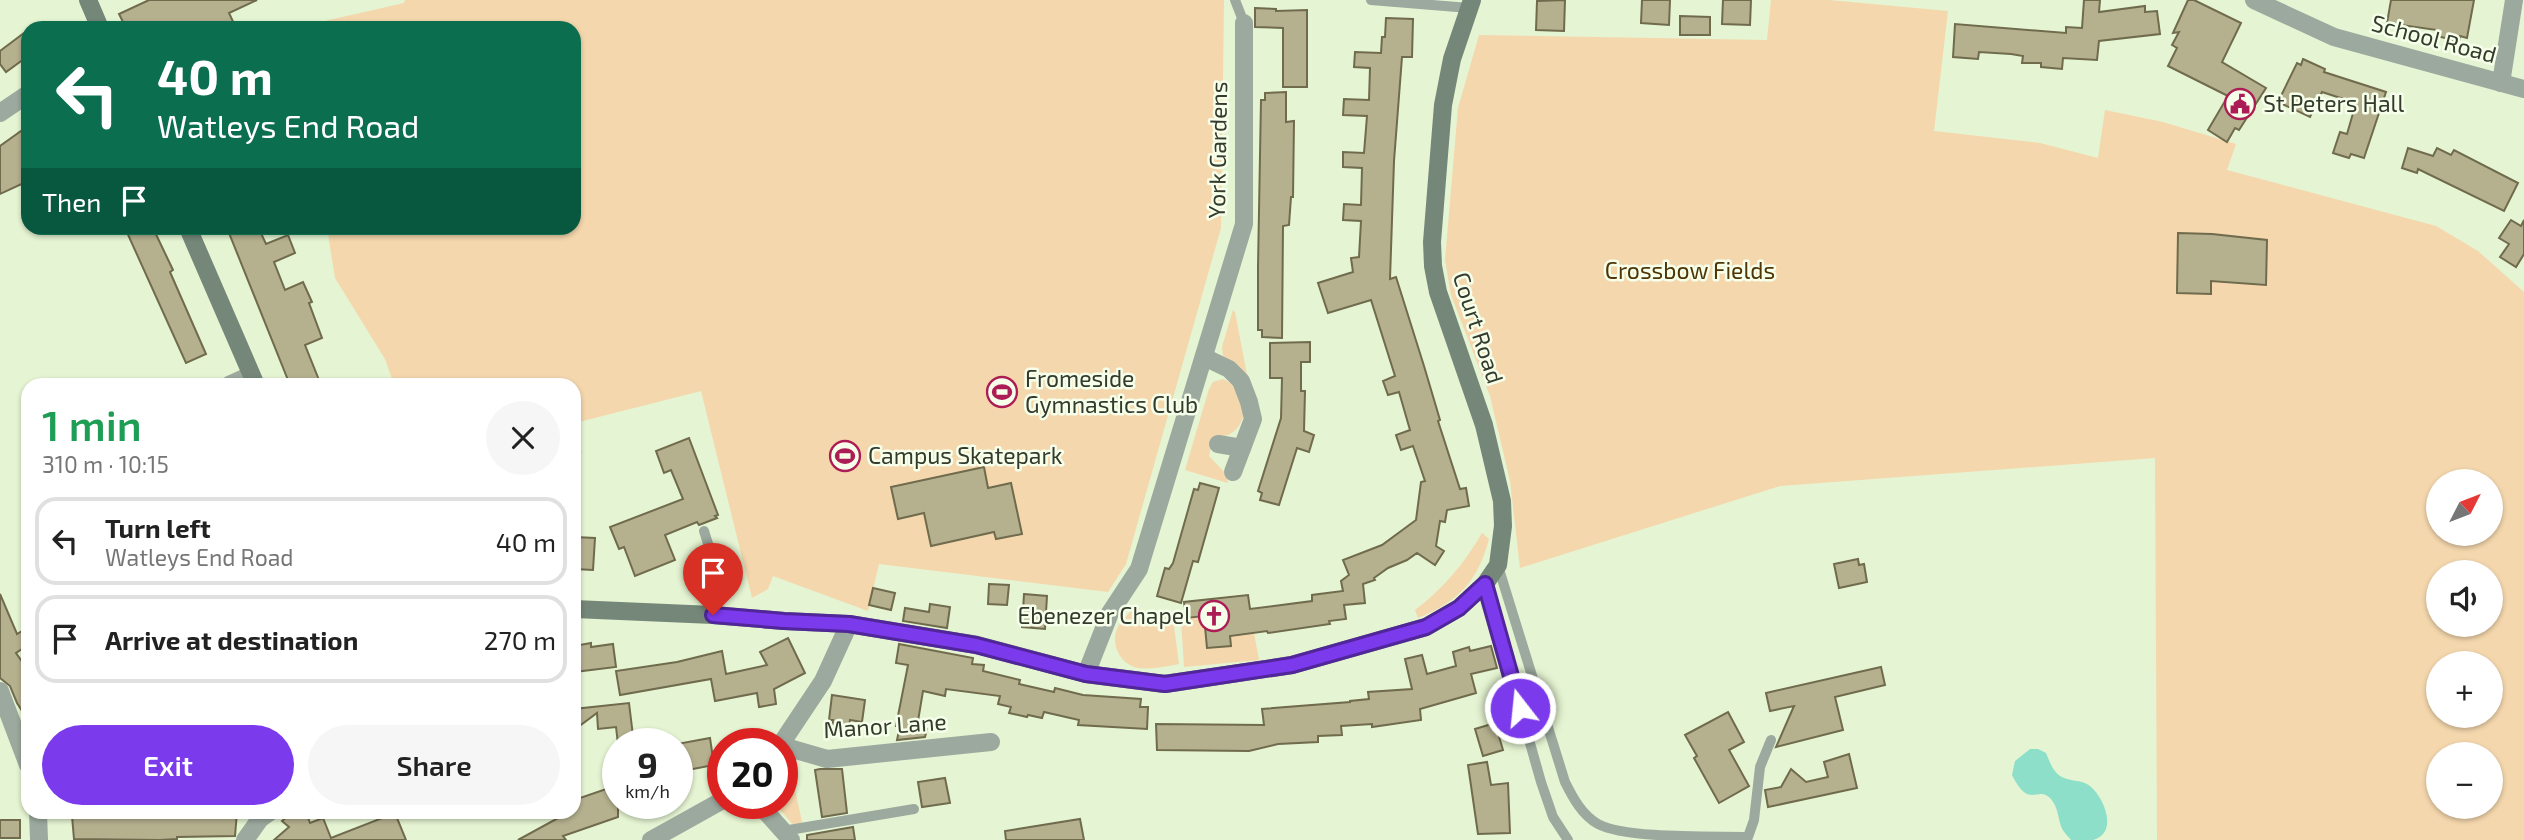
<!DOCTYPE html>
<meta charset="utf-8">
<style>
:root{--surface:#fff;--page:#f6f6f6;--text:#222;--muted:#767676;--line:#e0e0e0;--accent:#7c3aed}
body{margin:0;font-family:"Exo 2",sans-serif;background:var(--page);color:var(--text);height:100vh;display:flex;flex-direction:column;font-size:26px;white-space:nowrap}
*{box-sizing:border-box;margin:0}
p{font-size:23px;color:var(--muted)}
.icon{flex:none;width:38px;height:38px;fill:none;stroke:currentColor;stroke-width:2;stroke-linecap:round;stroke-linejoin:round}
.map{position:relative;flex:1;overflow:hidden}
.drawer{position:absolute;left:21px;top:378px;width:560px;height:441px;display:flex;flex-direction:column;background:var(--surface);border-radius:21px;box-shadow:0 2px 5px #0004}
.drawer>*{flex:none}
.guide{position:absolute;left:21px;top:21px;width:560px;height:214px;border-radius:21px;box-shadow:0 2px 5px #0004;background:#0b6e4f;color:#fff;overflow:hidden}
.needle{width:46px;rotate:48deg}
.buttons{position:absolute;left:2426px;top:469px;display:grid;gap:14px}
.buttons a{display:grid;place-items:center;width:77px;height:77px;border-radius:50%;background:var(--surface);box-shadow:0 2px 5px #0004;font-size:35px}
.speed{position:absolute;left:602px;top:728px;display:flex;gap:14px;font-size:35px;font-weight:700;text-align:center}
.speed>*{display:grid;place-content:center;width:91px;height:91px;border-radius:50%;background:var(--surface);box-shadow:0 2px 5px #0004;line-height:1}
.speed small{font-size:18px;font-weight:400}
.speed .limit{border:10px solid #d22;background:#fff;color:#111}
.pin{position:absolute;display:grid;place-items:center;width:60px;height:60px;color:#fff;margin:-72px -30px;border-radius:50% 50% 50% 0;rotate:-45deg;box-shadow:0 0 7px #0007}
.pin .icon{rotate:45deg}
.me{position:absolute;width:77px;margin:-38px;rotate:344deg;stroke-linejoin:round;filter:drop-shadow(0 0 5px #0008)}
.turn{display:flex;align-items:center;gap:24px;height:147px;padding:0 21px;font-size:32px}
.turn .icon{width:91px;height:91px;stroke-width:2.5}
.turn b{display:block;font-size:49px;line-height:60px}
.then{display:flex;align-items:center;height:66px;padding:0 21px;background:#0003;gap:14px;font-size:26px}
.round{display:grid;place-items:center;flex:none;width:74px;height:74px;border-radius:37px;background:var(--page)}
.head{display:flex;align-items:center;justify-content:space-between;height:119px;padding:0 21px}
h1{font-size:42px;font-weight:600;line-height:52px;color:#1e9e55}
.primary-button{display:flex;gap:14px;margin-top:auto;padding:14px 21px}
.primary-button a{flex:1;height:80px;border-radius:42px;background:var(--accent);color:#fff;font-size:28px;font-weight:600;line-height:80px;text-align:center}
.primary-button a+a{background:var(--page);color:var(--text)}
ul{padding:0;list-style:none}
li{display:flex;align-items:center;gap:21px;height:88px;margin:0 14px 10px;padding:0 7px;border:4px solid var(--line);border-radius:21px}
li div{flex:1}
li b{display:block;font-size:26px}
li em{font-style:normal}
.map>svg:first-child{display:block}
.green{fill:#f4d7ad;fill-rule:evenodd}
.water{fill:#8ddfc9}
.building{fill:#b5b18f;stroke:#6f6b4c;stroke-width:2}
.lines{fill:none;stroke-linecap:round;stroke-linejoin:round}
.lane{stroke:#9ca99e;stroke-width:10}
.street{stroke:#9ca99e;stroke-width:18}
.secondary{stroke:#748778;stroke-width:18}
.route-casing{stroke:#51269a;stroke-width:18}
.route{stroke:#7c3aed;stroke-width:12}
.labels{text-anchor:middle;stroke-width:5;stroke-linejoin:round;paint-order:stroke}
.street-label{font-size:23px;fill:#343a2c;stroke:#f6ffea}
.poi-label{font-size:23px;fill:#343a2c;stroke:#f6ffea;text-anchor:start}
.park-label{font-size:23px;fill:#4f3505;stroke:#f6ffea}
</style>
<div class="map">
<svg width="2524" height="840" viewBox="0 0 2524 840">
<rect width="100%" height="100%" fill="#e5f4d2"/>
<g class="green">
<path d="M405 0H1224L1221 228 1126 564 1108 592 879 564 868 611 773 576 768 589 752 598 701 391 575 423 582 453 574 454V385H394L385 359 335 278 327 228H574V28H294L404 3Z"/>
<path d="M1771 0H1829L1948 11 1934 131 2040 143 2098 158 2105 110 2163 122 2236 144 2227 170 2436 226 2478 251 2524 292V840H2157L2155 458 1780 486 1520 568 1510 481 1490 396 1451 295 1445 260 1458 108 1479 35 1767 40ZM2438 481H2490V534H2438ZM2438 572H2490V625H2438ZM2438 663H2490V716H2438ZM2438 754H2490V807H2438Z"/>
<path d="M1233 310 1235 312 1247 375 1223 356 1222 347Z"/>
<path d="M1223 379C1253 392 1252 436 1213 439L1209 456 1226 474 1228 483 1185 470 1209 389 1213 382Z"/>
<path d="M1482 533 1489 539C1478 581 1458 602 1418 618L1415 610C1443 589 1464 564 1482 533Z"/>
<path d="M1134 607 1173 619 1179 664C1166 666 1152 670 1139 668 1122 666 1110 646 1117 629 1120 621 1129 614 1134 607Z"/>
<path d="M1250 611 1259 660 1184 667 1181 619 1204 616 1207 648 1227 614Z"/>
<path d="M782 773 792 775 802 822 795 827 775 804 782 803Z"/>
</g>
<path class="water" d="M2030 749H2038L2046 753C2050 762 2052 770 2060 776 2069 782 2081 779 2090 786 2104 797 2119 833 2093 840 2087 840 2078 840 2071 840 2068 836 2063 832 2061 826 2058 818 2058 807 2051 799 2037 784 2030 811 2012 775L2015 761Z"/>
<g class="building">
<path d="M149 0H257L229 13 236 28H126L119 14Z"/>
<path d="M1565 0 1564 31 1536 30 1537 1Z"/>
<path d="M1642 0H1670L1669 25 1641 23Z"/>
<path d="M1723 0H1751L1750 25 1722 24Z"/>
<path d="M2084 0H2100L2099 12 2145 6V12L2157 11 2160 34 2099 41 2097 60 2063 58 2062 69 2041 67V63H2022L2023 56 2011 54 1979 52 1978 59 1953 57 1955 24 2066 33V27L2082 28Z"/>
<path d="M2188 0H2194L2241 23 2222 62 2266 88 2239 130 2235 128 2227 142 2208 130 2228 96 2168 66 2177 48 2172 45 2179 32 2173 33Z"/>
<path d="M2391 0H2474L2467 38 2460 36 2459 41 2436 36 2437 30 2387 23Z"/>
<path d="M1255 8 1276 9V11L1307 10V87H1283V28L1255 27Z"/>
<path d="M1680 16 1710 17V35H1680Z"/>
<path d="M1386 18 1413 19 1412 57H1402L1394 161 1390 279 1396 277 1424 366 1440 420 1438 421 1460 489 1466 488 1469 506 1447 510 1445 522 1440 521 1436 546 1444 551 1435 565 1417 553 1407 560 1388 568 1374 578 1375 580 1363 584 1365 603 1344 605 1346 619 1329 621 1330 624 1268 633 1267 631 1230 636 1231 646 1207 648 1204 616 1186 618 1184 602 1248 595 1250 609 1312 601V595L1343 591 1341 581 1349 575 1343 560 1382 545 1416 520 1421 482 1425 481 1413 446 1401 450 1396 435 1410 430 1399 392 1388 395 1383 381 1395 376 1371 300 1328 313 1318 283 1353 272 1351 258 1359 257 1361 221 1343 220 1344 204 1361 205 1362 168 1343 167V152L1364 153 1367 116 1343 115 1344 99 1369 100 1370 68 1354 67 1355 52 1381 53 1382 37H1385Z"/>
<path d="M28 30V56L6 72 0 64V51Z"/>
<path d="M2303 59 2325 69 2324 72 2386 92 2364 158 2351 154 2349 158 2333 153 2340 132 2347 134 2356 103 2322 92 2310 117 2278 102 2297 63 2301 65Z"/>
<path d="M1286 92V122L1294 121 1293 197H1291L1289 225 1283 226 1282 338 1262 337V330H1258V267L1261 100H1265V93Z"/>
<path d="M28 126V181L0 194V146Z"/>
<path d="M2408 148 2433 156 2437 148 2451 155 2454 150 2518 183 2504 211 2418 169 2417 173 2402 168Z"/>
<path d="M2511 220 2521 226 2524 220V254L2516 267 2500 257 2509 244 2499 238Z"/>
<path d="M125 228H153L173 270 170 272 206 354 186 363Z"/>
<path d="M227 228H252L255 233 260 231 266 244 288 235 295 253 274 262 285 290 303 282 312 302 309 303 322 338 305 345 321 385H290Z"/>
<path d="M2178 233 2212 234 2267 240 2266 285 2211 281V294L2177 293Z"/>
<path d="M1310 342V362H1301V391H1305L1304 431 1314 435 1309 452 1297 448 1279 505 1260 500 1262 493 1258 491 1281 418 1282 378H1270V343Z"/>
<path d="M689 438 718 515 715 516 717 518 699 525 697 522 665 535 675 560 635 576 624 547 619 549 610 527 683 499 671 470 664 473 656 451Z"/>
<path d="M984 467 988 488 1011 483 1022 534 996 539 994 532 931 546 924 513 898 519 891 487Z"/>
<path d="M1200 483 1219 488 1198 562 1193 561 1181 603 1157 596 1165 568 1169 569 1173 563 1194 489 1198 490Z"/>
<path d="M574 537 595 538 593 570 574 569Z"/>
<path d="M1858 559 1859 565 1864 564 1867 582 1839 588 1834 564Z"/>
<path d="M989 584 1009 585 1007 605 988 604Z"/>
<path d="M873 588 895 593 891 610 869 605Z"/>
<path d="M0 594 17 634 22 631 28 641V645L16 653 28 670V720L17 703 10 686 0 678Z"/>
<path d="M1024 594 1047 596 1045 629 1022 627Z"/>
<path d="M930 604 950 607 947 628 903 621 905 608 929 612Z"/>
<path d="M788 638 805 673 774 689 776 704 759 707 757 693 715 701 711 679 620 695 616 671 677 662 722 651 726 674 767 665 760 652Z"/>
<path d="M591 643V647L613 644 616 667 574 672V646Z"/>
<path d="M899 644 973 658 972 664 984 665 983 671 1020 680 1019 684 1054 692 1055 688 1083 695 1141 699 1140 707H1148L1147 729 1078 725 1079 720 1044 712 1042 718 1028 715 1027 717 1009 713 1011 707 998 704 1000 696 946 689 945 696 923 691 917 727 927 729 925 737 897 740 900 726H896L908 665 896 663Z"/>
<path d="M1491 646 1497 668 1471 674 1476 693 1420 709 1421 720 1372 727V724L1341 726 1342 735 1318 736V742L1278 744 1249 751 1157 750 1156 724 1264 725 1262 709 1350 702V701L1369 699 1368 692 1412 689 1405 659 1422 655 1427 674 1456 666 1453 652 1469 647 1470 651Z"/>
<path d="M1881 667 1885 685 1835 697 1843 730 1776 747 1794 706 1770 711 1766 693Z"/>
<path d="M832 695 865 700 862 722 850 720 848 731 832 728 833 720H829Z"/>
<path d="M629 703 634 744H618L616 727 598 729 597 713 574 730V709Z"/>
<path d="M1728 712 1744 742 1729 750 1749 786 1719 803 1694 758 1697 756 1685 735Z"/>
<path d="M1495 723 1503 750 1483 756 1475 729Z"/>
<path d="M710 738 714 765 677 772V744Z"/>
<path d="M1849 754 1857 788 1768 807 1765 790 1781 787 1791 769 1806 782 1828 777 1824 762Z"/>
<path d="M1487 762 1491 785 1508 783 1510 833 1478 834 1468 765Z"/>
<path d="M820 769H842L847 813 822 817 815 770Z"/>
<path d="M945 778 950 803 922 807 918 782Z"/>
<path d="M618 785V817L563 836 566 840H518L569 812H574L577 808 574 800Z"/>
<path d="M237 812 235 836 177 837V839L160 840 74 839 72 816 127 813Z"/>
<path d="M293 812H306L310 823 323 818 331 838 395 813 406 840H274L289 827 282 821Z"/>
<path d="M1080 819 1084 840H1006L1005 831Z"/>
<rect x="0" y="820" width="20" height="18"/>
<path d="M853 827 855 840H807V835Z"/>
</g>
<g class="lines">
<g class="lane">
<path d="M1235 0 1244 23"/>
<path d="M1371 0 1469 8"/>
<path d="M704 531 715 566 713 615"/>
<path d="M1498 566 1565 782C1573 798 1582 815 1598 824 1626 839 1713 836 1748 837L1754 820 1760 767 1771 740"/>
<path d="M1485 584 1541 782 1553 817 1568 840"/>
<path d="M783 831 914 809"/>
</g>
<g class="street">
<path d="M2254 0 2334 37 2524 89"/>
<path d="M2501 83 2514 0"/>
<path d="M0 113 28 94"/>
<path d="M1204 357 1229 369 1241 381 1249 402 1253 419 1233 472"/>
<path d="M229 385 251 375"/>
<path d="M1218 444 1242 448"/>
<path d="M1086 674 1110 613 1139 569 1244 224V23"/>
<path d="M0 691 28 765"/>
<path d="M781 744 823 681 849 624"/>
<path d="M782 746 827 759 991 742"/>
<path d="M758 803 791 840"/>
<path d="M38 812 39 840"/>
<path d="M245 840 260 819 270 812"/>
<path d="M651 840 723 800"/>
</g>
<g class="secondary">
<path d="M88 0 100 28"/>
<path d="M188 228 256 385"/>
<path d="M574 609 713 615 784 621 849 624 977 645 1086 674 1165 684 1292 665 1426 627 1459 608 1485 584 1498 565 1503 526 1502 501 1484 425 1438 292 1433 266 1432 242 1443 105 1452 59 1472 0"/>
</g>
</g>
<g class="lines">
<g class="route-casing">
<path id="route" d="M713 615 784 621 849 624 976 645 1086 674 1165 684 1292 665 1426 627 1459 608 1485 584 1520 708"/>
</g>
<use href="#route" class="route"/>
</g>
<defs>
<g id="civic-ring" transform="scale(1.575)"><circle r="9.5" fill="#f6ffea" stroke="#ad1d55" stroke-width="1.5"/><path d="M-.6-6.5H3V-4.5H.6V-3L4-1V1h2V6H-6V1h2V-1L-.6-3ZM-1.2 2.5V6h2.4V2.5Z" fill="#ad1d55"/></g>
<g id="stadium-ring" transform="scale(1.575)"><circle r="9.5" fill="#f6ffea" stroke="#ad1d55" stroke-width="1.5"/><path d="M0-5a6.5 5 0 1 0 0 10a6.5 5 0 1 0 0-10ZM-3.5-1.8h7v3.6h-7Z" fill="#ad1d55"/></g>
<g id="church-ring" transform="scale(1.575)"><circle r="9.5" fill="#f6ffea" stroke="#ad1d55" stroke-width="1.5"/><path d="M-1.2-6h2.4v3.5h3.3v2.4h-3.3V6h-2.4V-.1h-3.3v-2.4h3.3Z" fill="#ad1d55"/></g>
</defs>
<g fill-rule="evenodd">
<use href="#civic-ring" x="2240" y="104"/>
<use href="#stadium-ring" x="1002" y="392"/>
<use href="#stadium-ring" x="845" y="456"/>
<use href="#church-ring" x="1214" y="616"/>
</g>
<g class="labels">
<g class="street-label">
<text transform="translate(2434 39) rotate(15)" y="8">School Road</text>
<text transform="translate(1218 150) rotate(-89)" y="8">York Gardens</text>
<text transform="translate(1478 328) rotate(72)" y="8">Court Road</text>
<text transform="translate(885 726) rotate(-4)" y="8">Manor Lane</text>
</g>
<g class="poi-label">
<text x="2263" y="112">St Peters Hall</text>
<text x="1025" y="387">Fromeside<tspan x="1025" dy="26">Gymnastics Club</tspan></text>
<text x="868" y="464">Campus Skatepark</text>
<text x="1191" y="624" text-anchor="end">Ebenezer Chapel</text>
</g>
<g class="park-label">
<text x="1690" y="279">Crossbow Fields</text>
</g>
</g>
</svg>
<div class="buttons">
<a><svg class="needle" viewBox="-14 -14 28 28"><path d="M0-13l5 13h-10z" fill="#e53935"/><path d="M0 13l5-13h-10z" fill="#767676"/></svg></a>
<a><svg class="icon" aria-label="sound" viewBox="0 0 24 24"><path d="M4 9h4l5-4v14l-5-4H4zM17 9q2 3 0 6"/></svg></a>
<a>+</a>
<a>−</a>
</div>
<div class="speed"><div>9<small>km/h</small></div><div class="limit">20</div></div>
<div class="pin" style="left:713px;top:615px;background:#d93025"><svg class="icon" aria-label="arrive" viewBox="0 0 24 24"><path d="M6 21V4h12l-3 4 3 4H6"/></svg></div>
<svg class="me" style="left:1520px;top:708px" viewBox="-20 -20 40 40"><circle r="17" fill="#7c3aed" stroke="#fff" stroke-width="3"/><path d="M0-11L8 9 0 5-8 9z" fill="#fff"/></svg>
<div class="guide">
<div class="turn"><svg class="icon" aria-label="left" viewBox="0 0 24 24"><path d="M17 20v-9H6M10 6l-5 5 5 5"/></svg><div><b>40 m</b>Watleys End Road</div></div>
<div class="then">Then<svg class="icon" aria-label="arrive" viewBox="0 0 24 24"><path d="M6 21V4h12l-3 4 3 4H6"/></svg></div>
</div>
<section class="drawer">
<div class="head"><div><h1>1 min</h1><p>310 m · 10:15</p></div><a class="round"><svg class="icon" aria-label="close" viewBox="0 0 24 24"><path d="M6 6l12 12M18 6L6 18"/></svg></a></div>
<ul>
<li><svg class="icon" aria-label="left" viewBox="0 0 24 24"><path d="M17 20v-9H6M10 6l-5 5 5 5"/></svg><div><b>Turn left</b><p>Watleys End Road</p></div><em>40 m</em></li>
<li><svg class="icon" aria-label="arrive" viewBox="0 0 24 24"><path d="M6 21V4h12l-3 4 3 4H6"/></svg><div><b>Arrive at destination</b></div><em>270 m</em></li>
</ul>
<div class="primary-button"><a>Exit</a><a>Share</a></div>
</section>
</div>
